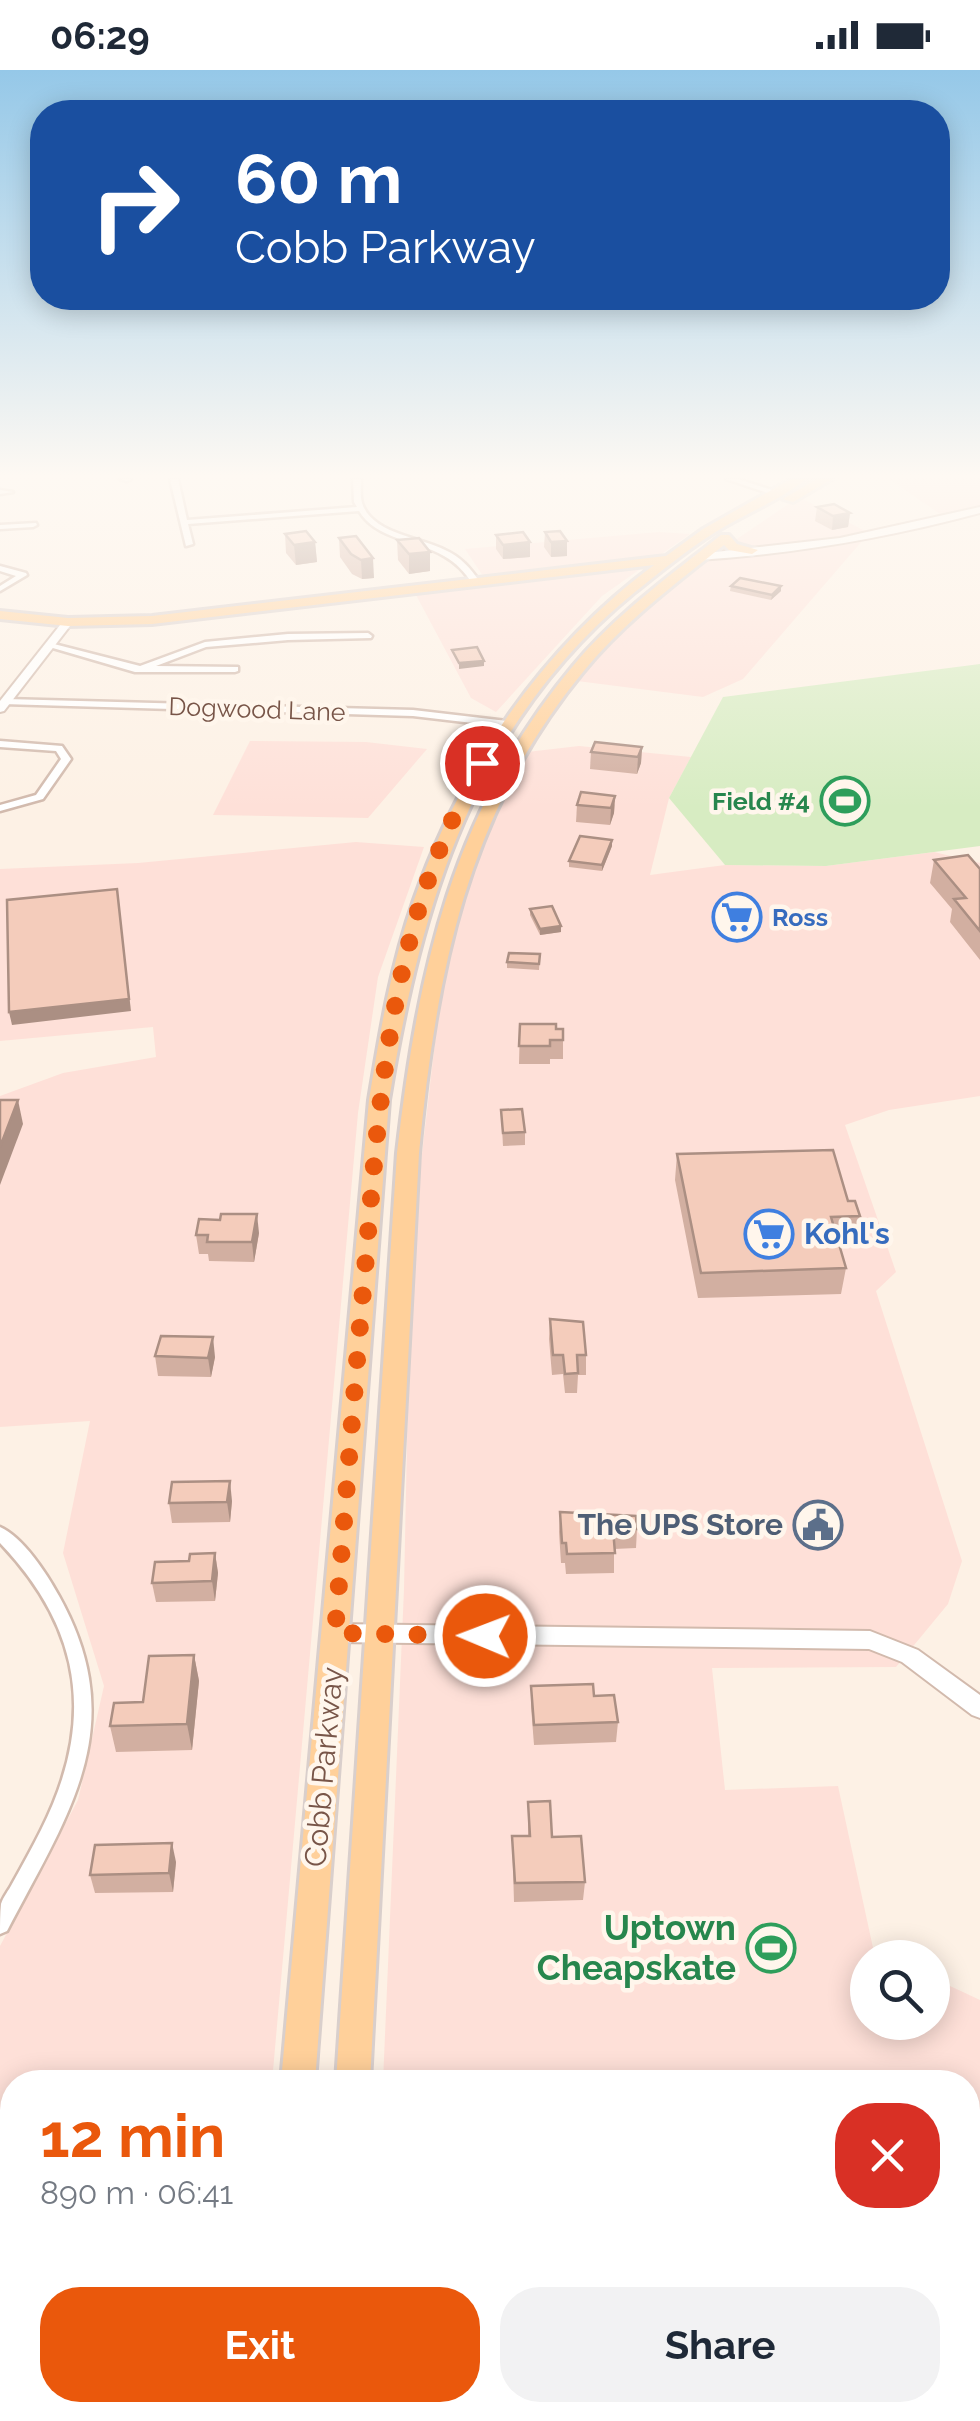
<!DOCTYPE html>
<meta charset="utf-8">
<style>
:root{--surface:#fff;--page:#f2f2f3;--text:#1f2937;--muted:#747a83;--accent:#ea580c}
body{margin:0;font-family:Raleway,sans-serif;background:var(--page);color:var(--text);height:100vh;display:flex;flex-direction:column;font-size:38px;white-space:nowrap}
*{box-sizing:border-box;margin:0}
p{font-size:32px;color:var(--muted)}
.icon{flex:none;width:55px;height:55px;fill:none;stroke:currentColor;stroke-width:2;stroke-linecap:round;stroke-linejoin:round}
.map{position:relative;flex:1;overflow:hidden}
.sheet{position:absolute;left:0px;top:2000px;width:980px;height:352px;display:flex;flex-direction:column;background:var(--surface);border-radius:40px 40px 0 0;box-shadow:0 5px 25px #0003}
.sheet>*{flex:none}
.top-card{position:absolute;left:30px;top:30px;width:920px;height:210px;border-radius:40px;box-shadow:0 5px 25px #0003;background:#1a4fa0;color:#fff;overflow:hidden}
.buttons{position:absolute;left:850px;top:1870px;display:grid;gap:20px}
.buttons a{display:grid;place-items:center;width:100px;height:100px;border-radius:50%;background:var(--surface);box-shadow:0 5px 25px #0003;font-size:50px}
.pin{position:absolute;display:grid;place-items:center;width:85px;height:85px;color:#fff;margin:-42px;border:5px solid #fff;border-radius:50%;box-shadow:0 2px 10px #0007}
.me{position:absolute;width:110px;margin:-55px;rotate:271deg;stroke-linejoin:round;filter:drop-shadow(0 0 8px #0008)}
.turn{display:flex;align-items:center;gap:35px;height:210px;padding:0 40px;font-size:45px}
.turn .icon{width:130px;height:130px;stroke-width:2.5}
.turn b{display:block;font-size:70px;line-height:85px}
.round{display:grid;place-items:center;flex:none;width:105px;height:105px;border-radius:40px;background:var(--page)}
.summary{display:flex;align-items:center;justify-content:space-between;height:170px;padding:0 40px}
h1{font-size:60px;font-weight:700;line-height:75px;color:var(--accent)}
.primary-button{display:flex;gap:20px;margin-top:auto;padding:20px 40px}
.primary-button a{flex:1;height:115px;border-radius:40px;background:var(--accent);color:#fff;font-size:40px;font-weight:700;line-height:115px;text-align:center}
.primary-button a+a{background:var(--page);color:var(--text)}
.status{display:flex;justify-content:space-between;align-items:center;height:70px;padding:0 50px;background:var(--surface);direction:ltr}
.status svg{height:28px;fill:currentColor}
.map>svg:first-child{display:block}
.commercial{fill:#fee0d8}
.green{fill:#d7ecc2}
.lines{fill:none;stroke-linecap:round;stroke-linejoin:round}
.minor-casing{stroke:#d2baad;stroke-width:5}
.tertiary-casing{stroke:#d2baad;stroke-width:4}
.primary-casing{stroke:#d9cfcc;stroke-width:6}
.minor{fill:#fff;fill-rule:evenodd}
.tertiary{fill:#fff;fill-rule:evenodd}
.primary{fill:#ffd09a;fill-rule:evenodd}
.wall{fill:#d2afa1}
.shaded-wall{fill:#ab8f83}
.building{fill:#f4ccbb;stroke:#ab8f83;stroke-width:2.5}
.route{stroke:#ea580c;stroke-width:18;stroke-dasharray:0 32.4}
.labels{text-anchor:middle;stroke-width:9;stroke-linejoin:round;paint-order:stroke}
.far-street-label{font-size:25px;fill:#785548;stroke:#fff6ec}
.far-leisure-label{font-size:25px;font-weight:bold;fill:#27864d;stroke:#fff6ec;text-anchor:end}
.far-shop-label{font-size:25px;font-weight:bold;fill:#366cbe;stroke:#fff6ec;text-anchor:start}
.shop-label{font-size:30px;font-weight:bold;fill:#366cbe;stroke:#fff6ec;text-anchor:start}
.service-label{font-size:30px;font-weight:bold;fill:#4e5e75;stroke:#fff6ec;text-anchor:end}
.street-label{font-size:30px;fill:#785548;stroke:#fff6ec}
.near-leisure-label{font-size:35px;font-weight:bold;fill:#27864d;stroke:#fff6ec;text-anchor:end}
</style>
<div class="status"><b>06:29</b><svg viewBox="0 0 49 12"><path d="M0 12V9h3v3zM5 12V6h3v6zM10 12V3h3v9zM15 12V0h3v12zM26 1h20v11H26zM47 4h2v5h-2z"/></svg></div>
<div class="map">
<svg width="980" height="2351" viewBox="0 0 980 2351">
<rect width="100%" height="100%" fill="#fdf1e5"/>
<g class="commercial">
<path d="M889 409H980V435L943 446Z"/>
<path d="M799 427 869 463 743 609 703 627 577 611 636 547 688 502Z"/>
<path d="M659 462 690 464 602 526 496 642 471 628 416 525 489 515 465 479Z"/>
<path d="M250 671 366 672 427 679 368 748 213 745Z"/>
<path d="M579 676 691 687 669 728 650 805 725 795 826 796 934 782 980 793V1026L889 1040 845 1055 896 1202 876 1221 962 1491 948 1534 896 1597 712 1598 725 1720 838 1716 875 1887 868 1888V1952H932L933 1908 980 1930V2300L968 2301V2012H383L404 1519 411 1178 444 895 472 801 527 682Z"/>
<path d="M356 772 424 777 378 907 358 1043 272 2012H12V2340H242L241 2351H0V1876L78 1730 104 1616 63 1483 90 1351 0 1357V1026L63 1003 156 987 153 957 0 971V799L138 793Z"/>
<path d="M368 2340H916L917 2351H368Z"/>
</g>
<path class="green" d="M980 594V776L826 796 725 795 669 728 723 627Z"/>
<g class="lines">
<g class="minor-casing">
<g id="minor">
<path d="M120 409H131L127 411Z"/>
<path d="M170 409H178L187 450 357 437 354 432 353 409H361C361 416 360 426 362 433 372 464 420 467 445 480 461 487 470 498 480 512L473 514C464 502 457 493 444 486 418 470 376 470 359 441L188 454 193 474 186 476Z"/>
<path d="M726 409H738L778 422 771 424Z"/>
<path d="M0 420 13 422 0 424Z"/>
<path d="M36 453 37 455 33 457 0 459V455Z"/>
<path d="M0 496 26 503 27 505 0 521V516L16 506 0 501Z"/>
<path d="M368 563 372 566 371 568 288 570 206 577 156 596 238 597V601L235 602H135L46 576 50 573 140 596 205 572 288 564Z"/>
<path d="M6 629 413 640 507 651 512 654 507 657 413 646 3 634V630Z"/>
<path d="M0 671 62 676 71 689 43 729 0 741V735L36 725 61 689 56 681 0 677Z"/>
<path d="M0 1457C23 1467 47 1504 59 1526 132 1657 68 1744 7 1861L0 1864C0 1855 0 1843 1 1834 3 1827 9 1820 12 1814 22 1796 32 1778 41 1760 95 1653 84 1561 0 1473Z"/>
</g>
</g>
<g class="tertiary-casing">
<g id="tertiary">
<path d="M980 437V443C887 468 794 484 698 490L693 487 698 484 840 468Z"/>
<path d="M64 550 73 552 4 641 0 642V631Z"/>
<path d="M335 1554 870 1561 918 1580 980 1625V1648L972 1645 902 1592 869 1579 335 1572 327 1569 324 1563 327 1557Z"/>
</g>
</g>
<g class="primary-casing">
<g id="primary">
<path d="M791 409H806C779 431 744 444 714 463 687 480 660 502 635 522 474 653 421 834 389 1030L315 2012H281L369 1030C380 963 391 895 414 830 460 698 542 578 654 495L152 554 68 556 0 549V541L68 548 152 546 666 486 703 459Z"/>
<path d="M817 409H832L793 432 783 429Z"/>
<path d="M721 465H729L737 474 758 480 752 484 729 480 724 475C675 514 623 553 583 602 466 744 436 905 419 1083L370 2012H336L397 1083C418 900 452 741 573 596 615 545 671 505 721 465Z"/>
<path d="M253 2340H291V2351H251Z"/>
<path d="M314 2340H352V2351H312Z"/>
</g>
</g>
<use href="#minor" class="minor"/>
<use href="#tertiary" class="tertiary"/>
<use href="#primary" class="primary"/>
</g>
<g class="wall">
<path d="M817 437 850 443 848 457 832 460 815 451Z"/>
<path d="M545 462 567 486 551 487 544 477Z"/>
<path d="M285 464 315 472 317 492 296 495 286 483Z"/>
<path d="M496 465 530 487 503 489 496 479Z"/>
<path d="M356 466 374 508 362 509 352 504 340 487 339 468Z"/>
<path d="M397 470 430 482V501L409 504 398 490Z"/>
<path d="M731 516H781V521L771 530 730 521Z"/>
<path d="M642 677 641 693 637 704 590 699 591 682Z"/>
<path d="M615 726 614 743 610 755 576 752 577 735Z"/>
<path d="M612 770V776L602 801 569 797V791Z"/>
<path d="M934 790 980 799V890L950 852 952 839 930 813Z"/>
<path d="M530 839 561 856V862L540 865 530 845Z"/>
<path d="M540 884 539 900 507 898V892Z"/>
<path d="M520 954 556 959 563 970V989H550V994H519Z"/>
<path d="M501 1040 525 1062V1075L503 1076Z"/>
<path d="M677 1084 848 1131 860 1146 855 1171 838 1172 846 1198 841 1224 698 1228 675 1110Z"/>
<path d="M259 1163 254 1192 209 1191 208 1184H199L196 1165Z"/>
<path d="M550 1249 586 1285V1305H578L577 1323H565L563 1304 552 1305 549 1269Z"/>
<path d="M155 1286 215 1287 211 1307 158 1306Z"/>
<path d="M232 1431 230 1452 172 1453 169 1433Z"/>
<path d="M560 1442 637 1459 636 1478 614 1479V1503L566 1504 565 1493H561L559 1462Z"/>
<path d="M215 1483 218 1503 215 1531 156 1532 152 1513 189 1491Z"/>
<path d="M194 1585 199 1611 192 1680 116 1682 110 1656 143 1632Z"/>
<path d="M531 1616 594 1626 618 1652 616 1672 534 1675 531 1636Z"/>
<path d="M528 1732 585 1812 583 1830 514 1832 512 1766H528Z"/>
<path d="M176 1792 173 1822 95 1823 90 1805Z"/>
</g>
<g class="shaded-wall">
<path d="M850 443 848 457 832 460 833 446Z"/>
<path d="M567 471V486L551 487V472Z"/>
<path d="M315 472 317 492 296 495 294 475Z"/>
<path d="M530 472V487L503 489V475Z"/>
<path d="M430 482V501L409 504V484Z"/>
<path d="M373 488 374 508 362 509 361 490Z"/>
<path d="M781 516V521L771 530 772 525Z"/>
<path d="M484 591V596L459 599V593Z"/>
<path d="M642 677 641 693 637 704 638 687Z"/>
<path d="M615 726 614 743 610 755 611 738Z"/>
<path d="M612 770V776L602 801V795Z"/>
<path d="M117 819 131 941 12 955 9 942Z"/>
<path d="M561 856V862L540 865V859Z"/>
<path d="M18 1030 23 1054 0 1115V1077Z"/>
<path d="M257 1144 259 1163 254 1192 252 1172Z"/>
<path d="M213 1267 215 1287 211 1307 208 1288Z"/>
<path d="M230 1411 232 1431 230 1452 227 1432Z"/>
<path d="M215 1483 218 1503 215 1531 212 1511Z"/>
<path d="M194 1585 199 1611 192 1680 187 1654Z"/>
<path d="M172 1773 176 1792 173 1822 169 1803Z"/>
<path d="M85 2340H93L92 2351H83Z"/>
</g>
<g class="building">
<path d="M834 434 850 443 833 446 817 437Z"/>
<path d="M306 461 315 472 294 475 285 464Z"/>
<path d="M560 461 567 471 551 472 545 462Z"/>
<path d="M523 462 530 472 503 475 496 465Z"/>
<path d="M356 466 373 488 361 490 351 484 339 468Z"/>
<path d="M419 468 430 482 409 484 397 470Z"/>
<path d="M740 508 781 516 772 525 731 516Z"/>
<path d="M477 577 484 591 459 593 452 580Z"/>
<path d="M595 672 642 677 638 687 591 682Z"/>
<path d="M581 722 615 726 611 738 577 735Z"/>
<path d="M580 766 612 770 602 795 569 791Z"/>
<path d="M968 785 980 799V861L954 829 966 828 934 790Z"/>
<path d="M117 819 129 929 9 942 7 830Z"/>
<path d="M552 836 561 856 540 859 530 839Z"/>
<path d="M509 883 540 884 539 894 507 892Z"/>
<path d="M520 954H556V959H563V970H550V976H519Z"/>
<path d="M0 1030H18L0 1077Z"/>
<path d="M522 1039 525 1062 503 1063 501 1040Z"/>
<path d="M833 1080 848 1131H855L860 1146 831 1147 846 1198 701 1203 677 1084Z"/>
<path d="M221 1144H257L252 1172H207L208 1165H196L199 1149 220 1150Z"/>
<path d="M550 1249 583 1252 586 1285H577L578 1303 565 1304 563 1285H553Z"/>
<path d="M161 1266 213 1267 208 1288 155 1286Z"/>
<path d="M230 1411 227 1432 169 1433 172 1412Z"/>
<path d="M560 1442 636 1446 637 1459H613L615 1483 567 1484 566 1473H562Z"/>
<path d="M215 1483 212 1511 152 1513 155 1492 189 1491 190 1484Z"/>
<path d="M194 1585 187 1654 110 1656 114 1633 143 1632 149 1586Z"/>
<path d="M593 1614 594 1626 614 1625 618 1652 534 1655 531 1616Z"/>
<path d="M550 1731 552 1767 581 1766 585 1812 515 1813 512 1766H530L528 1732Z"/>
<path d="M172 1773 169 1803 90 1805 95 1775Z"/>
<path d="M50 2340H85L83 2351H48Z"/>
</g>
<linearGradient id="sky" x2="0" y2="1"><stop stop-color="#95c8e8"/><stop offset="0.55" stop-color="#fef9f3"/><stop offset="1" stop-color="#fef9f3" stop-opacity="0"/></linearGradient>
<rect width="980" height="738" fill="url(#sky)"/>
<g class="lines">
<path class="route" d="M482 693C390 849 380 1023 365 1199 354 1320 345 1442 335 1563L485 1566"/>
</g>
<defs>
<g id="stadium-ring" transform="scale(2.5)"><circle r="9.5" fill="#fff6ec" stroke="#2e9e5b" stroke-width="1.5"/><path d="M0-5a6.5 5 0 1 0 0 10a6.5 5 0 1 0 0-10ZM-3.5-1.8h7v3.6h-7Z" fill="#2e9e5b"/></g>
<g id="supermarket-ring" transform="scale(2.5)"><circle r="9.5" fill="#fff6ec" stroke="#3f7fe0" stroke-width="1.5"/><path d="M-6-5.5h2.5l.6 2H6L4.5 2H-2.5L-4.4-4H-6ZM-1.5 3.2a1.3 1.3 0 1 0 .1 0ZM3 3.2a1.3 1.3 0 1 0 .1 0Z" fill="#3f7fe0"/></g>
<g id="civic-ring" transform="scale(2.5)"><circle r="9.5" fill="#fff6ec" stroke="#5c6f8a" stroke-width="1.5"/><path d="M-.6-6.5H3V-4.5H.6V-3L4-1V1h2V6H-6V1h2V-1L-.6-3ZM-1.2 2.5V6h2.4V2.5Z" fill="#5c6f8a"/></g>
</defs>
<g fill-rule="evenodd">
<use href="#stadium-ring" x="845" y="731"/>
<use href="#supermarket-ring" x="737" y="847"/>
<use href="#supermarket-ring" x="769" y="1164"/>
<use href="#civic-ring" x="818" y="1455"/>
<use href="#stadium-ring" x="771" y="1878"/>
</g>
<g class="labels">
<g class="far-street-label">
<text transform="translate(257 639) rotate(2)" y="9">Dogwood Lane</text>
</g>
<g class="far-leisure-label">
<text x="810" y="740">Field #4</text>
</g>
<g class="far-shop-label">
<text x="772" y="856">Ross</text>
</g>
<g class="shop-label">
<text x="804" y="1174">Kohl's</text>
</g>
<g class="service-label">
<text x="783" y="1465">The UPS Store</text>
</g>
<g class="street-label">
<text transform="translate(324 1697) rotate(-85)" y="10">Cobb Parkway</text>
</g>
<g class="near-leisure-label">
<text x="736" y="1870">Uptown<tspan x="736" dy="40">Cheapskate</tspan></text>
</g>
</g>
</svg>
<div class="buttons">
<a><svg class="icon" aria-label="search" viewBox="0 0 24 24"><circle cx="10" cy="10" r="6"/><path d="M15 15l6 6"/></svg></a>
</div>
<div class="pin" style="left:482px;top:693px;background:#d93025"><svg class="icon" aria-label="arrive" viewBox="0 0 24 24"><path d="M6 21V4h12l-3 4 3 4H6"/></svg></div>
<svg class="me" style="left:485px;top:1566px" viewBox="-20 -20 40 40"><circle r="17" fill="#ea580c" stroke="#fff" stroke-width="3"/><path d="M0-11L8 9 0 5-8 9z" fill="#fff"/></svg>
<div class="top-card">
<div class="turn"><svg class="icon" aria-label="right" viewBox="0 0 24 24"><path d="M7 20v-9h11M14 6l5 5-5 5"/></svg><div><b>60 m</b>Cobb Parkway</div></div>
</div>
<section class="sheet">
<div class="summary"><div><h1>12 min</h1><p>890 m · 06:41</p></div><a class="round" style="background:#d93025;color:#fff"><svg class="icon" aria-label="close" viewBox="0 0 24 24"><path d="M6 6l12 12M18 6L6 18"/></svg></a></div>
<div class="primary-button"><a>Exit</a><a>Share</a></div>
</section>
</div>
